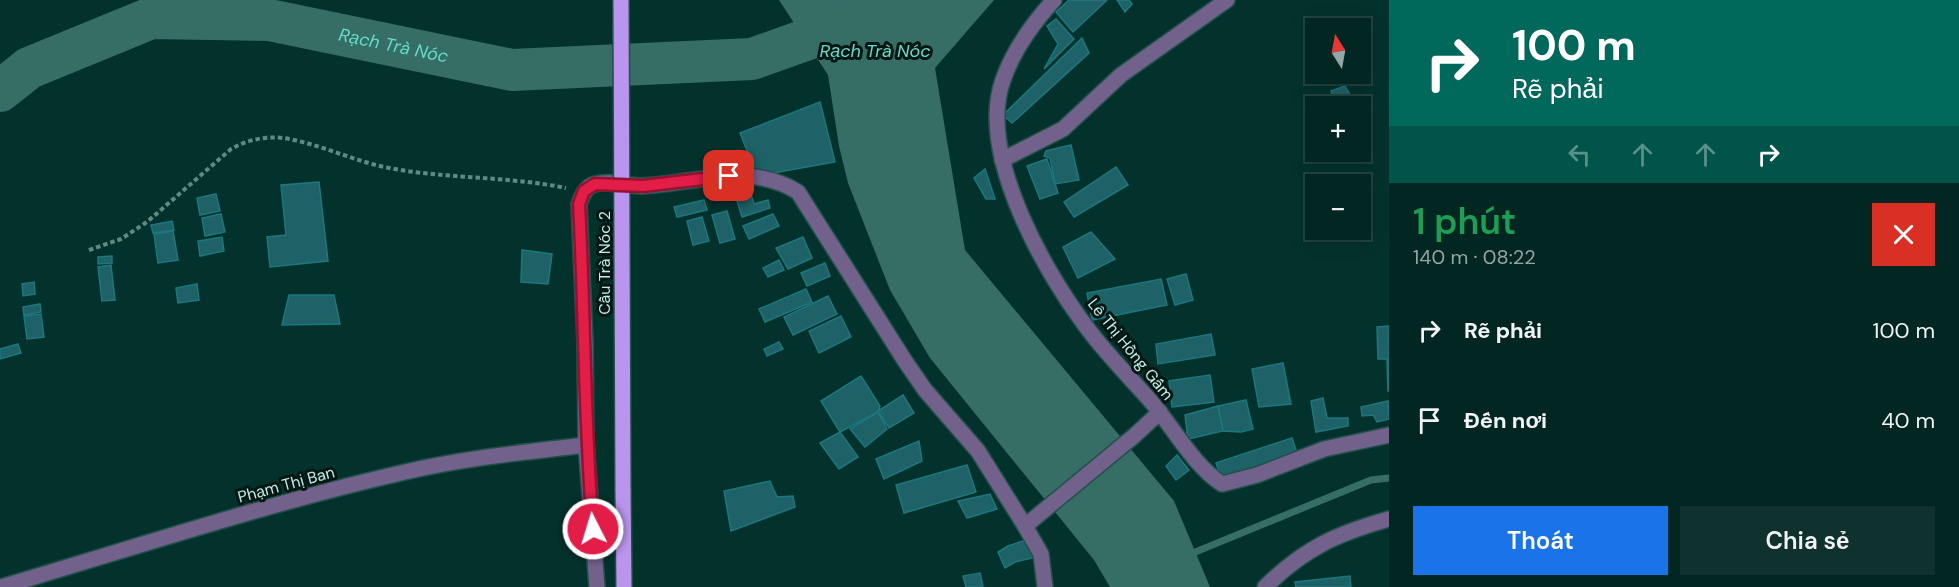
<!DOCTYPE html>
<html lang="vi">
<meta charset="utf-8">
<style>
:root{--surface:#022622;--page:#10322f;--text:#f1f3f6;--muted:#96a5a5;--line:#234340;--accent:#1a73e8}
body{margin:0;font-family:"DM Sans",sans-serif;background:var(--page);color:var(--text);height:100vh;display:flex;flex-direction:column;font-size:22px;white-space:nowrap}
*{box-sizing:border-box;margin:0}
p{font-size:20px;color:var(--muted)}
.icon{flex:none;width:33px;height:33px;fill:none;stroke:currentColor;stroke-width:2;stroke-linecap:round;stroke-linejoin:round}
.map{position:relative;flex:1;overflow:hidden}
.details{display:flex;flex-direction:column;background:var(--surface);width:570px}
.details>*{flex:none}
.top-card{background:#00695c;color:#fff;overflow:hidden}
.needle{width:39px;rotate:349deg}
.controls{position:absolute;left:1305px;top:18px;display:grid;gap:12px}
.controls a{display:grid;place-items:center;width:66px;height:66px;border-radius:0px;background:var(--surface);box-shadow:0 3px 15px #0003,0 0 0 2px var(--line);font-size:30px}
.pin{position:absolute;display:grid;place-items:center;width:51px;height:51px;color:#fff;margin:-26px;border-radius:12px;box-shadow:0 3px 9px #0006}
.me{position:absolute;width:66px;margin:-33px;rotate:355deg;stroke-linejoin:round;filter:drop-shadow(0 0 4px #0008)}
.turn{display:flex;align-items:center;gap:21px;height:126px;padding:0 24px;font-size:27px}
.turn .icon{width:78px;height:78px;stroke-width:2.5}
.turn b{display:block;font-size:42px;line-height:51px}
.lanes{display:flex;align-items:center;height:57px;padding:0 24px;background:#0003;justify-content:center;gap:30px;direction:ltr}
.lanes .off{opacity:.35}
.round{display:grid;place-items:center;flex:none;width:63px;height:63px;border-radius:0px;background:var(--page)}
.headline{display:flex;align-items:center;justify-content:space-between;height:102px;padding:0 24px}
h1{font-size:36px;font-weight:600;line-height:45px;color:#1e9e55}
.action{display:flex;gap:12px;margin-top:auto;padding:12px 24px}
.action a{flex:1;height:69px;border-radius:0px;background:var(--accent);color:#fff;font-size:24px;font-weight:600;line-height:69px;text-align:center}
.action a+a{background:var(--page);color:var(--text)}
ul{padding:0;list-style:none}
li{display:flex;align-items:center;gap:18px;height:90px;padding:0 24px}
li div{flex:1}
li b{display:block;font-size:22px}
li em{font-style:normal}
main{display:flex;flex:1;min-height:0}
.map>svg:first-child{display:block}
.water{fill:#366e66}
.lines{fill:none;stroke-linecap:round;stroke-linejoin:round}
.stream{stroke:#366e66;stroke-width:7}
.river{stroke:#366e66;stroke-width:42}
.building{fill:#1e6166;stroke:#1c787f;stroke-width:1.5}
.minor-casing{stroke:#22504a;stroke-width:18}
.major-casing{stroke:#22504a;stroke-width:18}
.path{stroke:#5f8a84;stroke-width:4;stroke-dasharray:4.5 3;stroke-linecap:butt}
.minor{stroke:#72618b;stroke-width:15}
.major{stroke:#ba95ed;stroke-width:15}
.major-bridge-casing{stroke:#22504a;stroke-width:18;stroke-linecap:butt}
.major-bridge{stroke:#ba95ed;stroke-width:15}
.route-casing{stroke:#92132f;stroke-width:15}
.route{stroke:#e11d48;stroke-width:10}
.labels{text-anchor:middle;stroke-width:6;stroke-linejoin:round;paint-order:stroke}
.street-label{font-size:16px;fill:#c5ece4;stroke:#001814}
.water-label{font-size:18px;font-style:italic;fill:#65dbc9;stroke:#001814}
</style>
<main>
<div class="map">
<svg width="1389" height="587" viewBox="0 0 1389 587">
<rect width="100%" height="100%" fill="#03322d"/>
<path class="water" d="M779 0H994L935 68 965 250 1174 501 1210 587H1110L1094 560 930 358 890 290 848 183 839 146 828 75Z"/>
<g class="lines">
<path class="stream" d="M1188 555 1371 480 1389 478"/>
<path class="river" id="s1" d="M0 91 29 68 151 18 269 20 512 70 752 59 892 9 899 0"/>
</g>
<g class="building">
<path d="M1069 0H1107L1073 32 1056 12Z"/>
<path d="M1117 0H1129L1132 4 1125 12Z"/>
<path d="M1056 19 1074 39 1044 69 1058 44 1047 26Z"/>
<path d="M1082 38 1089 53 1012 123 1003 115Z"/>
<path d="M1345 86 1354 102 1336 106 1331 91Z"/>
<path d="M820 102 835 162 757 176 740 133Z"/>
<path d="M1071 145 1079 180 1055 184 1050 158 1044 156 1046 151Z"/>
<path d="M1047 159 1058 193 1040 199 1027 166Z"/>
<path d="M1116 167 1128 185 1074 217 1064 202Z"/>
<path d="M985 169 995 199H986L974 178Z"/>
<path d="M319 182 328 261 270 267 267 237 286 235 281 185Z"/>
<path d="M216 194 220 211 200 215 197 198Z"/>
<path d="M751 194 754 204 768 200 770 208 742 217 736 198Z"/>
<path d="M704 200 707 210 677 217 674 207Z"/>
<path d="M727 211 735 239 720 243 712 215Z"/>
<path d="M221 214 225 232 205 236 202 218Z"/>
<path d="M773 214 779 226 749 239 743 226Z"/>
<path d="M702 217 709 241 693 245 687 221Z"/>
<path d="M172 221 174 230 153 233 151 225Z"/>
<path d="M173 231 178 260 158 263 154 234Z"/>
<path d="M1091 232 1115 259 1078 278 1063 247Z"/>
<path d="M222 237 224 251 200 256 198 241Z"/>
<path d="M803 237 812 258 788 269 776 248Z"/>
<path d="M522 250 552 254 548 284 521 282Z"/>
<path d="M112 256V263L98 264V257Z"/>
<path d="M779 260 784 270 768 277 763 268Z"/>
<path d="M825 263 830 276 807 286 801 273Z"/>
<path d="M111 265 115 300 102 301 98 267Z"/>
<path d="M1186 274 1193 300 1175 305 1167 279Z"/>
<path d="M1161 279 1167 305 1092 320 1087 293Z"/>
<path d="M34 282 35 294 23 296 22 284Z"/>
<path d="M197 284 199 300 178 303 176 288Z"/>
<path d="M806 289 812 302 765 322 759 309Z"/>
<path d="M289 295H334L340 324 282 325Z"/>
<path d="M828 296 837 314 793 335 784 317Z"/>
<path d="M40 304 41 312 24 315 23 307Z"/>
<path d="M41 314 44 337 27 339 24 316Z"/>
<path d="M841 316 851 337 819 353 809 331Z"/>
<path d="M1389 326V391H1388L1387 359H1378L1377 327Z"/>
<path d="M1211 334 1215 355 1158 364 1156 344Z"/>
<path d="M779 342 783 349 767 356 764 349Z"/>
<path d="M18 344 21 353 0 359V349Z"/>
<path d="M1283 363 1291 404 1259 407 1252 369Z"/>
<path d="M1210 375 1214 402 1172 407 1169 381Z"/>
<path d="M861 376 880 406 878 412 840 432 821 401Z"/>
<path d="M903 395 914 413 889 428 878 411Z"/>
<path d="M1323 398 1327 418H1348V426L1316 432 1311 401Z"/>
<path d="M1246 400 1253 429 1241 432 1223 431 1218 406Z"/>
<path d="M1388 401 1389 419 1377 422 1373 415 1362 416 1361 407Z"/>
<path d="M1218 406 1223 431 1188 439 1185 415Z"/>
<path d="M878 412 887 429 865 447 850 429Z"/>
<path d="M840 432 858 457 839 469 820 443Z"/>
<path d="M1292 438 1297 453 1222 480 1216 463Z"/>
<path d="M919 441 922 461 884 479 876 459Z"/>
<path d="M1177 455 1189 470 1176 480 1166 466Z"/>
<path d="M967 465 976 492 904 513 896 485Z"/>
<path d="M770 481 777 497 793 496 795 507 731 531 724 491Z"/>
<path d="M990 494 997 509 967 518 958 501Z"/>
<path d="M1026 540 1036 557 1015 562 1005 568 998 552 1008 546Z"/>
<path d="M980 573 983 587H966L963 576Z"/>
<path d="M1350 576 1351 587H1296L1295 582Z"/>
</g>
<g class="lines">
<g class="minor-casing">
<g id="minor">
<path d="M1054 0C1033 23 1013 51 1003 80 976 155 1048 279 1094 337 1111 358 1130 378 1148 398 1173 426 1191 463 1222 484L1257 475 1324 449 1389 435"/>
<path d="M1002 160 1063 129 1121 75 1227 0"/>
<path d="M1025 526 1134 436 1160 412"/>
<path d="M1 587C136 547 269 503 405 472 465 458 526 452 586 445"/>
<path d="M597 587 586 445 585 342 579 204C582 196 585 187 595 184 609 180 628 186 641 186 695 184 749 161 798 192L905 361 925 390 978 451 1025 526 1041 554 1045 587"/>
<path d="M1265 587C1305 548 1336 534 1389 519"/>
</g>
</g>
<g class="major-casing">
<path id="major" d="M623 489 624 587"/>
</g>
<path class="path" d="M89 250 121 239 147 222 231 149C247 140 264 136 283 138 318 143 353 161 389 168 447 179 507 176 566 188"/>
<use href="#minor" class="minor"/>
<use href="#major" class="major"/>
<g class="major-bridge-casing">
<path id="major-bridge" d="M621 0 623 489"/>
</g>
<use href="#major-bridge" class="major-bridge"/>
</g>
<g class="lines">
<g class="route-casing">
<path id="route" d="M593 529C584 421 585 313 579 204L584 191 595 184 643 186 729 176"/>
</g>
<use href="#route" class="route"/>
</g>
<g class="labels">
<g class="street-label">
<text transform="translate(604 263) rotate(-90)" y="6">Cầu Trà Nóc 2</text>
<text transform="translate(1131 349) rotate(51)" y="6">Lê Thị Hồng Gấm</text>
<text transform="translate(286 484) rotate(-15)" y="6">Phạm Thị Ban</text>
</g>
<g class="water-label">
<text dy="6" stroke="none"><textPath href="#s1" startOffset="414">Rạch Trà Nóc</textPath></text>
<text x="875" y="57">Rạch Trà Nóc</text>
</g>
</g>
</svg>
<div class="controls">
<a><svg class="needle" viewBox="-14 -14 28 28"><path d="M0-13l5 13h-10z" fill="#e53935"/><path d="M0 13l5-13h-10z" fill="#96a5a5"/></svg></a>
<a>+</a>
<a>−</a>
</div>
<div class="pin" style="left:729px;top:176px;background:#d93025"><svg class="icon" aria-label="arrive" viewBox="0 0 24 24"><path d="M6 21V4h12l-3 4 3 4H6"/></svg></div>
<svg class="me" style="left:593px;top:529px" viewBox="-20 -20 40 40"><circle r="17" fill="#e11d48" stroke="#fff" stroke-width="3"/><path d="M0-11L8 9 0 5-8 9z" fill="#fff"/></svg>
</div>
<section class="details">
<div class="top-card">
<div class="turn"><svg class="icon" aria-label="right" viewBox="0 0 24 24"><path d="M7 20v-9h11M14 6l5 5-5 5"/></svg><div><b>100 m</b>Rẽ phải</div></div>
<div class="lanes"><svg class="icon off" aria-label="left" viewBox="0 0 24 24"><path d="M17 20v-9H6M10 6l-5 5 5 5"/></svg><svg class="icon off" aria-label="ahead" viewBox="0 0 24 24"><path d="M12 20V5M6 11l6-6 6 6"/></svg><svg class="icon off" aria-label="ahead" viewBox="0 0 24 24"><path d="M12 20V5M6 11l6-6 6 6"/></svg><svg class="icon" aria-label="right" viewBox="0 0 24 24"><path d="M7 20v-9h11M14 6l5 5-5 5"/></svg></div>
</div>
<div class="headline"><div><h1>1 phút</h1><p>140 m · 08:22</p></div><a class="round" style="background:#d93025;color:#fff"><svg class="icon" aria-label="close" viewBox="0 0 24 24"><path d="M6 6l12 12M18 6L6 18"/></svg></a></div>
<ul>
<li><svg class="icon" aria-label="right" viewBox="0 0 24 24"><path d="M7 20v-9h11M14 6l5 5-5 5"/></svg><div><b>Rẽ phải</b></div><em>100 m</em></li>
<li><svg class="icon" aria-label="arrive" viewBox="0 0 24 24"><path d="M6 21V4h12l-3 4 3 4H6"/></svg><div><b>Đến nơi</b></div><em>40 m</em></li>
</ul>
<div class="action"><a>Thoát</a><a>Chia sẻ</a></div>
</section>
</main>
